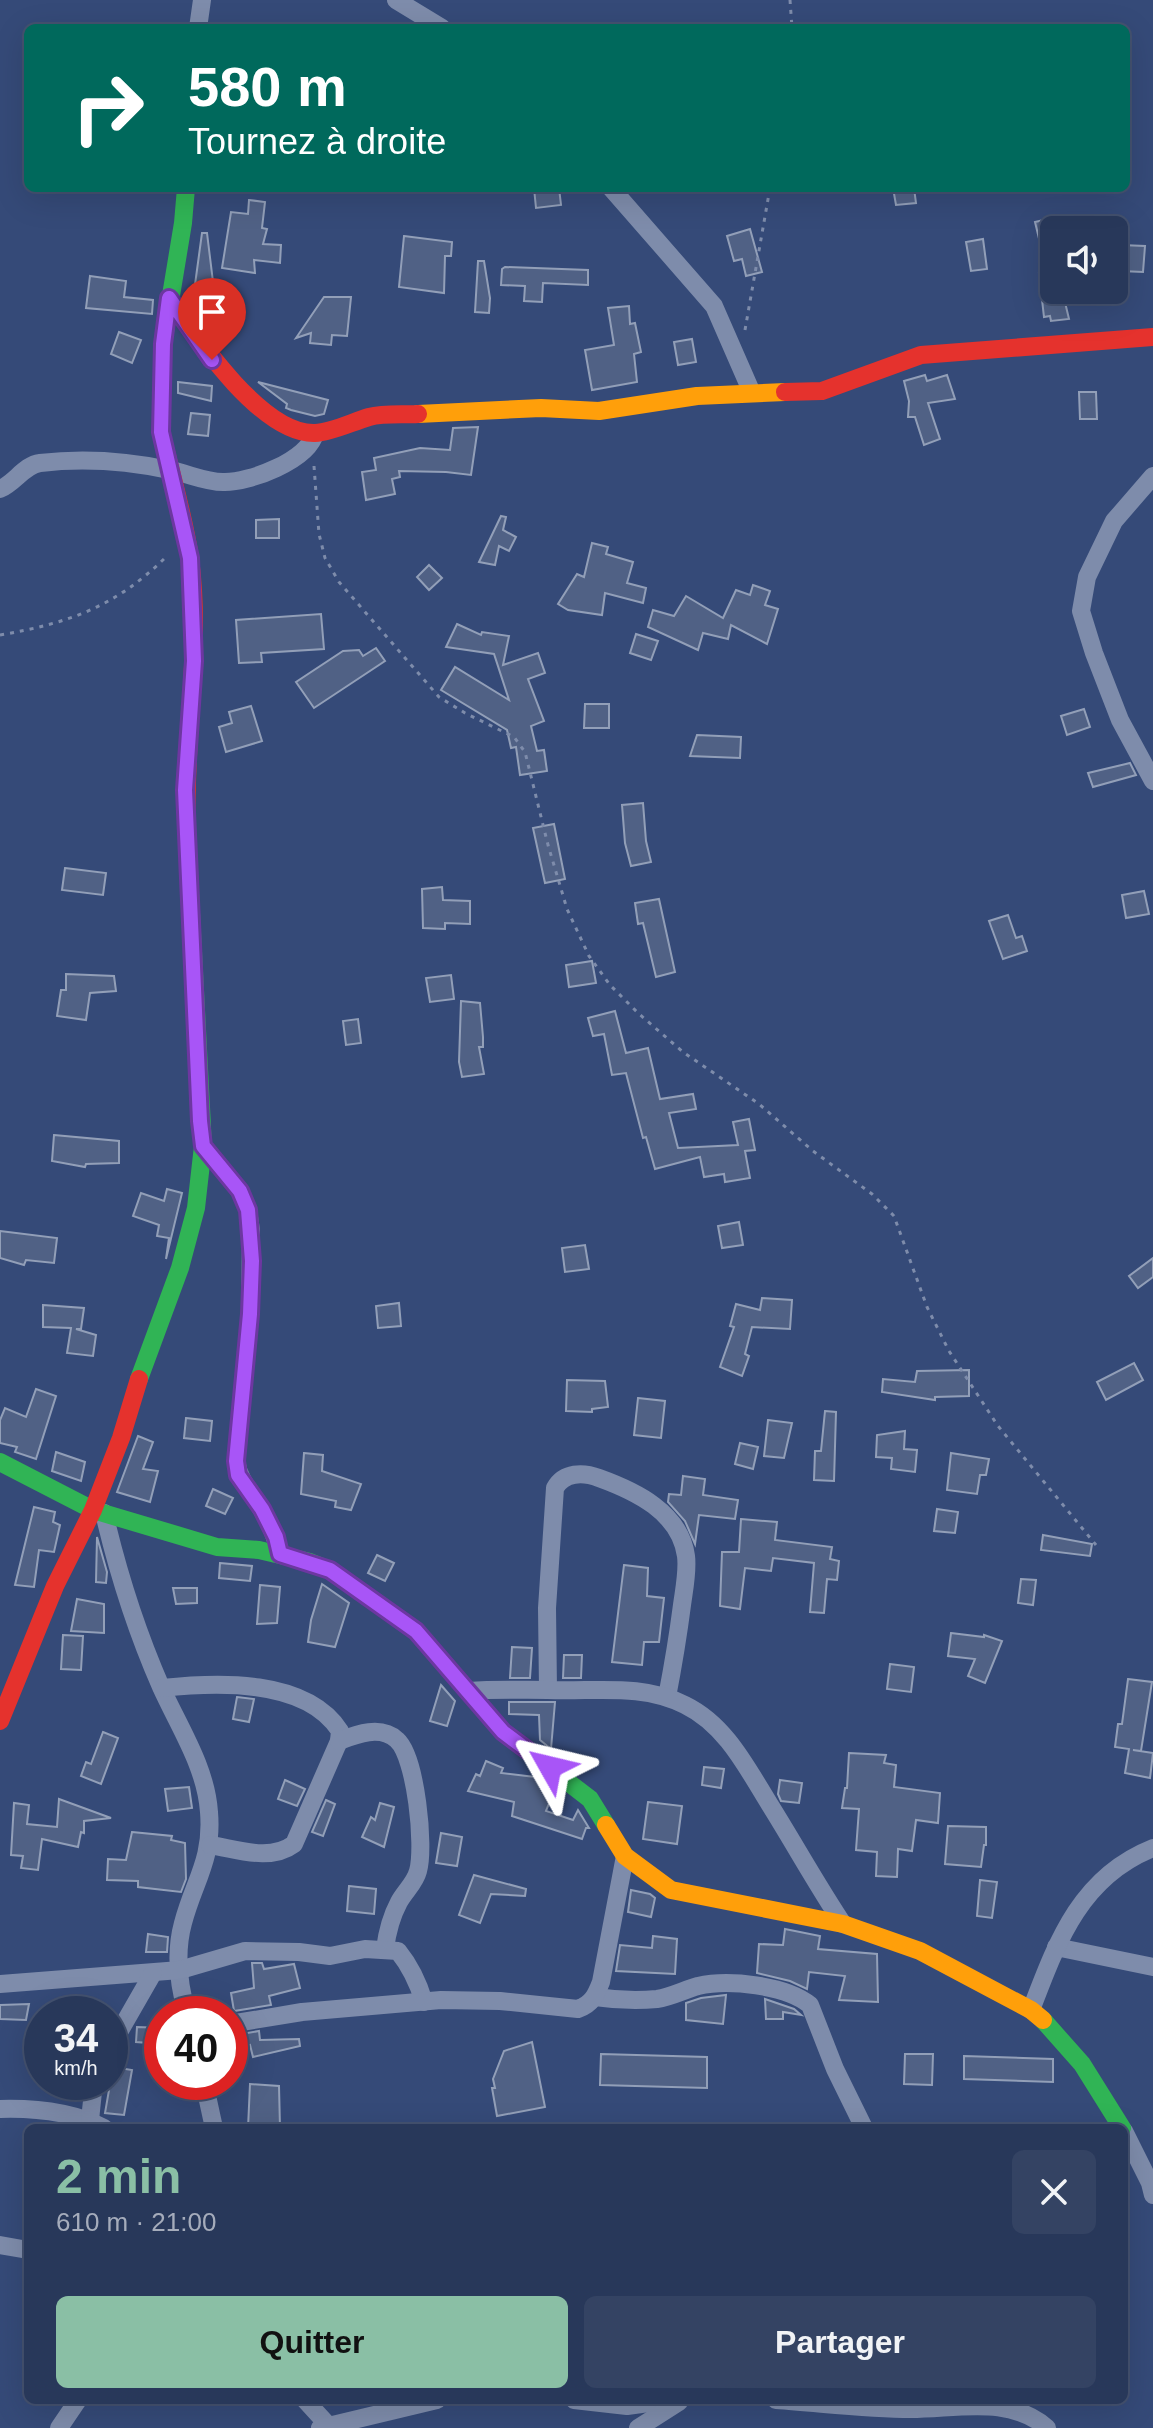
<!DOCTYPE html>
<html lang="fr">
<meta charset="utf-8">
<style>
:root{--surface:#28385a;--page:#344363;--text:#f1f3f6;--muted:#a5acbb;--line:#445270;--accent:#8abfa5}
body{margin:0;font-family:Arial,sans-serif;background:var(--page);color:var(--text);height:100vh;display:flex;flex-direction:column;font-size:30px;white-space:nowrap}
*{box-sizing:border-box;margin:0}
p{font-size:26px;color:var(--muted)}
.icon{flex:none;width:44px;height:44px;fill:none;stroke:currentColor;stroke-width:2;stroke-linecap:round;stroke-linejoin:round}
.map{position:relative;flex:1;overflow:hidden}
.side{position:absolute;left:24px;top:2124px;width:1104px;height:280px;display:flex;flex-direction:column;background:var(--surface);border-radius:12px;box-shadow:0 8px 32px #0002,0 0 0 2px var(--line)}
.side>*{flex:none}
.hud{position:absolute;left:24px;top:24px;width:1106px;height:168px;border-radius:12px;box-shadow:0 8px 32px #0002,0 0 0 2px var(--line);background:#00695c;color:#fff;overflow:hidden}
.controls{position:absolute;left:1040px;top:216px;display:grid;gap:16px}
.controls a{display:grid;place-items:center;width:88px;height:88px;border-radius:12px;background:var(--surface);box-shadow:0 8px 32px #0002,0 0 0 2px var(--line);font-size:40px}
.speed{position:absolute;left:24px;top:1996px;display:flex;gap:16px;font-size:40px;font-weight:700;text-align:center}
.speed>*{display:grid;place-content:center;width:104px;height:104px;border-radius:50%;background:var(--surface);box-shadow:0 8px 32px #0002,0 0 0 2px var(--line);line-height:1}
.speed small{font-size:20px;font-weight:400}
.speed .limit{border:12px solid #d22;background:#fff;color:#111}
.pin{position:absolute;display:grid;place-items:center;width:68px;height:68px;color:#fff;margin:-82px -34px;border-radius:50% 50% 50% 0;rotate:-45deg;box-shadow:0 0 8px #0007}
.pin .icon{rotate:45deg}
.me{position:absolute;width:88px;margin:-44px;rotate:307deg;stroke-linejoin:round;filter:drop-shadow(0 0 6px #0008)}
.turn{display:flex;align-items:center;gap:28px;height:168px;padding:0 32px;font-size:36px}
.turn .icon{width:104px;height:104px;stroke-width:2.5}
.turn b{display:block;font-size:56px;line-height:68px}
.round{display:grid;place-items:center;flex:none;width:84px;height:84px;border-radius:12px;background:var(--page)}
.summary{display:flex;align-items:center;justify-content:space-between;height:136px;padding:0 32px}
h1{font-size:48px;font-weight:800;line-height:60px;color:var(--accent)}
.cta{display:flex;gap:16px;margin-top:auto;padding:16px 32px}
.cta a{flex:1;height:92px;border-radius:12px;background:var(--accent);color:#111;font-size:32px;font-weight:800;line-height:92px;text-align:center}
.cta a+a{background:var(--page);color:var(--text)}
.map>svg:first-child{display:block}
.building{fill:#506185;stroke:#929fb8;stroke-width:2}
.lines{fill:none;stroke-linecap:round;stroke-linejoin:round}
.path{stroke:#7e8cab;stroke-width:3;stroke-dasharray:4 6;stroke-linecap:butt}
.street{stroke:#7e8cab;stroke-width:18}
.fast{stroke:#30b455;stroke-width:18}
.slow{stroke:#ff9f0a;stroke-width:18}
.jam{stroke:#e5322d;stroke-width:18}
.route-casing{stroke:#6d37a1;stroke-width:20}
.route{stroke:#a855f7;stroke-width:14}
</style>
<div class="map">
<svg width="1153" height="2428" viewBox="0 0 1153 2428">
<rect width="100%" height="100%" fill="#354a78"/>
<g class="building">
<path d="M534 188H559L561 205 536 208Z"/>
<path d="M893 188H914L916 203 896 205Z"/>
<path d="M249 200 265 202 262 228 267 229 263 244 281 245 280 263 254 260 255 273 222 268 231 212 248 214Z"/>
<path d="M1048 219 1054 238V296L1063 294 1069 319 1051 321 1050 316 1044 317 1039 273 1047 272 1035 222Z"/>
<path d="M750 229 762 272 746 276 742 259 734 261 727 236Z"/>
<path d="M202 233H207L214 290 194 292Z"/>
<path d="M404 236 452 242 451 256H445L444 293 399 287Z"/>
<path d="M983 239 987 269 971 271 966 242Z"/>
<path d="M1121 245 1145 246 1143 272 1121 271Z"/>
<path d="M478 261H484L490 298 489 313 475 312Z"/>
<path d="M505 267 588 270V285L543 283 542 302 524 301 525 286 501 285 502 269Z"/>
<path d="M90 276 126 281 124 297 153 300 152 314 86 308Z"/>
<path d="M324 297H351L347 336 332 335 331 345 310 343 311 333 296 338Z"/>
<path d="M629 306 630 324 635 323 641 352 634 354 637 382 592 390 585 350 614 345 608 308Z"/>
<path d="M119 332 141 340 132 363 111 354Z"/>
<path d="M692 339 696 362 678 365 674 342Z"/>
<path d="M925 375 927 381 947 375 955 399 928 403 940 439 924 445 915 417H908L909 401 904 381Z"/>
<path d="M178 382 212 386 211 401 178 393Z"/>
<path d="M258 382 328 400 324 414 315 416 291 410 286 408 287 404Z"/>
<path d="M1079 392H1096L1097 419H1080Z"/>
<path d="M191 413 210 415 208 436 188 434Z"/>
<path d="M478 427 471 475 446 472 399 471 400 477 392 479 395 494 366 500 362 472 376 470 374 458 420 448 450 450 453 428Z"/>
<path d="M501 516 506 517 503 530 516 537 509 551 499 546 495 565 479 562Z"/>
<path d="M279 519V538H256V520Z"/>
<path d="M592 543 608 547 606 554 633 562 627 583 646 588 643 603 605 593 602 615 568 610 558 604 577 574 584 577Z"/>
<path d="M429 565 442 578 429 590 417 577Z"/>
<path d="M753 585 770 591 765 605 778 609 767 644 731 625 728 639 703 633 698 650 648 627 653 610 674 616 686 596 723 618 736 590 750 595Z"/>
<path d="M321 614 324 649 261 653 262 662 239 663 236 620Z"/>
<path d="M457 624 481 635 482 632 509 636 503 665 538 653 545 673 528 679 544 721 531 726 537 751 544 750 547 771 520 775 516 747 511 748 507 730 441 690 455 667 509 700 494 654 446 647Z"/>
<path d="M636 634 658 641 651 660 630 653Z"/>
<path d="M376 648 385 661 314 708 296 682 343 651 359 650 363 656Z"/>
<path d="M585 704H609V728H584Z"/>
<path d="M251 706 262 741 226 752 219 727 232 723 229 712Z"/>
<path d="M1084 709 1090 727 1067 735 1061 716Z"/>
<path d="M697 735 741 737 740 758 690 756Z"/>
<path d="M1130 763 1136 775 1093 787 1088 773Z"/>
<path d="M643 803 646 841 651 862 631 866 625 843 622 805Z"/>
<path d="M554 824 565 879 545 883 533 828Z"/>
<path d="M65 868 106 873 103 895 62 890Z"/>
<path d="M442 887 443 900 470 901V924L445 923V929L423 928 422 889Z"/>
<path d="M1144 891 1149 914 1126 918 1122 895Z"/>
<path d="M659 899 675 972 656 977 643 923 638 924 635 903Z"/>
<path d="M1008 915 1016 938 1022 936 1027 951 1003 959 989 921Z"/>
<path d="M592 961 596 983 569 987 566 965Z"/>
<path d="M66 974 114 976 116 991 90 993 86 1020 57 1016 61 990H66Z"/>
<path d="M451 975 454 999 430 1002 426 978Z"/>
<path d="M461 1001 480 1003 483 1037V1047H479L484 1074 462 1077 459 1062Z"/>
<path d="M615 1011 626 1053 648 1048 660 1099 693 1094 696 1109 669 1113 678 1148 738 1145 733 1122 749 1119 755 1150 745 1151 750 1178 725 1182 724 1174 704 1177 700 1157 655 1169 646 1137 643 1138 626 1073 612 1075 604 1034 593 1036 588 1018Z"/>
<path d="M358 1019 361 1043 346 1045 343 1021Z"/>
<path d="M54 1135 119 1141V1163L86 1164 85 1167 52 1161Z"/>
<path d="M167 1189 182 1193 166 1259 169 1238 157 1236 159 1225 133 1216 141 1193 164 1201Z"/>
<path d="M739 1222 743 1245 722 1248 718 1226Z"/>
<path d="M0 1231 57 1238 54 1263 26 1260 24 1265 0 1258Z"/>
<path d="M585 1245 589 1269 565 1272 562 1248Z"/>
<path d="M1153 1258V1277L1138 1288 1129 1276Z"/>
<path d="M762 1298 792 1300 790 1329 752 1327 745 1354 749 1356 742 1376 720 1367 734 1327 730 1326 736 1304 760 1310Z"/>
<path d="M399 1303 401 1326 378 1328 376 1306Z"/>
<path d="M43 1305 84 1308 81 1329H76L96 1335 93 1356 67 1353 71 1328 43 1327Z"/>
<path d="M1134 1363 1143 1380 1106 1400 1097 1382Z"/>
<path d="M969 1370V1396L935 1397V1400L882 1392 883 1379 915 1382 917 1371Z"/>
<path d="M567 1380 605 1381 608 1407 592 1409V1412L566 1411Z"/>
<path d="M36 1389 56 1396 36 1459 15 1452 17 1447 0 1443V1420L5 1408 26 1417Z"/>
<path d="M638 1398 665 1401 661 1438 634 1435Z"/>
<path d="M825 1411 836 1412 834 1481 814 1480 815 1451H821Z"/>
<path d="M186 1418 212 1421 210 1441 184 1438Z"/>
<path d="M768 1420 792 1423 784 1458 764 1456Z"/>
<path d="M905 1431 904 1449 917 1450 915 1472 891 1469 892 1458 876 1457 877 1435Z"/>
<path d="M138 1436 153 1442 143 1469 158 1471 150 1502 117 1492Z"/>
<path d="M740 1443 758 1447 753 1469 735 1464Z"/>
<path d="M56 1452 85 1462 81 1481 52 1471Z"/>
<path d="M304 1453 323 1455 322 1471 361 1484 351 1510 335 1507 336 1501 301 1494Z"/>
<path d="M951 1453 989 1459 986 1475H980L977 1494 947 1490Z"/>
<path d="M683 1476 705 1479 703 1495 738 1500 735 1519 699 1515 695 1544 685 1521 668 1502 669 1494 681 1495Z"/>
<path d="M213 1489 233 1498 225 1514 206 1506Z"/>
<path d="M34 1507 55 1512 53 1522 60 1525 54 1552 39 1550 34 1587 15 1585Z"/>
<path d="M937 1509 958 1512 955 1533 934 1531Z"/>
<path d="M741 1519 777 1522 775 1540 832 1547 830 1559 839 1561 837 1580 827 1579 824 1613 810 1612 814 1563 773 1558 771 1571 745 1568 740 1609 720 1606 722 1552H739Z"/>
<path d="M1043 1535 1092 1544 1090 1556 1041 1550Z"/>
<path d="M97 1537 107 1572 106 1583 96 1582Z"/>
<path d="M377 1555 394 1563 385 1581 368 1573Z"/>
<path d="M220 1563 252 1566 250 1581 219 1578Z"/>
<path d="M624 1565 648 1568 647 1596 664 1598 659 1642H644L642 1665 612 1662Z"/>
<path d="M1021 1579 1036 1580 1033 1605 1018 1603Z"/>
<path d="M322 1584 349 1603 335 1647 308 1642 311 1620Z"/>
<path d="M260 1585 280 1587 277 1623 257 1624Z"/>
<path d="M173 1588H197V1603L176 1604Z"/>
<path d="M77 1599 104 1604V1633L71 1631Z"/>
<path d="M951 1633 984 1637V1635L1002 1641 985 1683 968 1676 975 1659 948 1656Z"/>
<path d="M63 1635 83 1636 81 1670 61 1669Z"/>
<path d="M512 1647 532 1648 530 1678H510Z"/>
<path d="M564 1655H582L581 1678H563Z"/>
<path d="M890 1664 914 1667 911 1692 887 1689Z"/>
<path d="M1128 1679 1152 1682 1141 1751 1133 1750 1153 1753 1150 1778 1125 1773 1129 1749 1115 1747 1118 1724H1122Z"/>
<path d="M441 1685 455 1701 447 1726 430 1721Z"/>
<path d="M237 1697 254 1699 249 1722 233 1719Z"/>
<path d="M509 1702H555L551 1749 540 1740 539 1715 509 1714Z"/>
<path d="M103 1732 118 1738 101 1784 81 1776 86 1762 91 1764Z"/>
<path d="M849 1753 886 1755 884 1763 896 1765 894 1787 940 1793 938 1823 916 1820 912 1851 898 1849 897 1877 876 1876 877 1852 856 1850 859 1809 842 1808 845 1788H847Z"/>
<path d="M486 1761 503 1768 501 1773 535 1777 554 1791 546 1811 573 1820 578 1810 589 1828H586L582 1839 512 1816 514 1802 468 1791 476 1774 480 1776Z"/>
<path d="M704 1767 724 1769 721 1788 702 1785Z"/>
<path d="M285 1780 305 1789 297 1806 278 1799Z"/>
<path d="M780 1780 802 1783 799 1803 781 1801 778 1794Z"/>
<path d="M189 1787 192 1808 168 1811 165 1789Z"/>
<path d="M59 1799 111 1818 84 1821V1833L81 1832 78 1847 42 1839 38 1870 21 1868 23 1856 11 1855 14 1803 29 1805 27 1824 57 1827Z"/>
<path d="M326 1800 335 1804 323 1836 312 1832Z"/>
<path d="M648 1802 682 1806 677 1844 643 1839Z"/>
<path d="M380 1803 394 1807 384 1847 362 1837 371 1817 375 1820Z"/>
<path d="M948 1826 986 1827V1845H984L981 1867 945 1864Z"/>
<path d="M132 1832 172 1836 171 1840 185 1843 186 1879 181 1892 138 1887V1881L107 1880 108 1859 126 1860Z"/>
<path d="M441 1833 462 1837 457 1866 436 1863Z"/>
<path d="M474 1875 526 1889 525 1896 491 1894 480 1923 459 1915Z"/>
<path d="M980 1880 997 1882 992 1918 977 1916Z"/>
<path d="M349 1886 376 1889 374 1914 347 1911Z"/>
<path d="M631 1890 650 1894 655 1898 651 1917 628 1912Z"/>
<path d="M785 1929 820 1936 818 1949 877 1954 878 2002 839 2000 845 1976 809 1972 807 1989 790 1981 757 1973 759 1944 783 1945Z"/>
<path d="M148 1934 168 1937 167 1952H146Z"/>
<path d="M653 1936 677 1939 675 1974 616 1971 620 1945 652 1948Z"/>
<path d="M252 1963H262L264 1969 294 1964 300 1988 269 1996 271 2005 234 2011 231 1993 254 1988Z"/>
<path d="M726 1995 723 2024 686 2020V2003L701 1998Z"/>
<path d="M765 1999 794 2009 801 2015 783 2012V2019H766Z"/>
<path d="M29 2004 26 2020 0 2019V2005Z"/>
<path d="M137 2027 162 2028V2044L136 2042Z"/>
<path d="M259 2031 260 2040 299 2039 300 2046 253 2057 250 2045 233 2048 230 2036Z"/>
<path d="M532 2042 545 2107 497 2116 492 2088H495L493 2079 504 2051Z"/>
<path d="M601 2054 707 2057V2088L600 2085Z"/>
<path d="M905 2054H933L932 2085 904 2084Z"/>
<path d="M964 2056 1053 2059V2082L964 2079Z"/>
<path d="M113 2067 132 2070 124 2115 105 2113Z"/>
<path d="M250 2084 279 2086 280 2128H248Z"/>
</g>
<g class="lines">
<g class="path">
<path d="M790 0 792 28"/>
<path d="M745 330 770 188"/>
<path d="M314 466 319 534 325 558 339 582 439 697 465 713 514 737 525 752 548 845 567 909 589 956 610 985 638 1013 683 1052 759 1104 813 1151 872 1194 894 1216 927 1307 949 1351 998 1426 1096 1545"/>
<path d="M0 635C69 623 115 607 166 557"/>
</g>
<g class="street">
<path d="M396 0 442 28"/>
<path d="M198 28 202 0"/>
<path d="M611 188 714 306 752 393"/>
<path d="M1153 476 1114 521 1087 577 1081 611 1094 653 1120 720 1153 781"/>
<path d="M0 489C15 483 24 465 40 463 83 458 127 461 169 470 187 473 205 482 223 482 249 483 309 460 315 433"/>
<path d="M203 1146 240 1191 248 1210 251 1230 250 1314 236 1461C240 1483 253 1493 263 1512 271 1525 276 1539 280 1554"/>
<path d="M104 1513C118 1573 136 1630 161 1687 179 1727 206 1767 209 1812 213 1860 194 1881 183 1923 175 1952 179 1986 187 2014"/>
<path d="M162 1688C217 1682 306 1678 340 1731L339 1741 294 1844C270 1862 237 1849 210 1845"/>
<path d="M548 1690 547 1608 555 1488C564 1472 583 1472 599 1478 635 1491 680 1512 686 1556 688 1571 684 1590 682 1605 678 1636 673 1666 667 1697"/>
<path d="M469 1691C496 1689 521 1690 548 1690 595 1692 642 1683 685 1705 726 1725 747 1768 770 1805 795 1845 817 1885 843 1924"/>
<path d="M339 1741C357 1734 381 1725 397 1740 416 1757 425 1847 418 1871 415 1883 405 1891 399 1902 391 1917 387 1933 385 1949"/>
<path d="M1056 1947 1153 1967"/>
<path d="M0 1984 180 1970 245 1951 299 1952 330 1956 365 1949 398 1951C411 1967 418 1982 424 2002"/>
<path d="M595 1997C616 2000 635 2001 657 1999 671 1997 684 1990 698 1986 728 1979 786 1985 810 2005L835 2069 864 2128"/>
<path d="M1031 2010C1057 1942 1080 1877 1153 1848"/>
<path d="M230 2024 302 2012 441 2000 500 2001 578 2009C592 2004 596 1995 601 1982L625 1856"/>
<path d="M110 2048 153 1973"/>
<path d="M204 2082 214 2128"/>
<path d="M0 2109C35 2108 73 2112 104 2128"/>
<path d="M90 2120 94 2082"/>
<path d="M1124 2131 1150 2183 1153 2195"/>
<path d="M0 2245 28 2250"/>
<path d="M305 2400 327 2424"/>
<path d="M574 2400 627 2406 670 2400"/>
<path d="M776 2400C821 2403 867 2409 911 2409 957 2409 1010 2395 1047 2428"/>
<path d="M59 2428 78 2400"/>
<path d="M320 2428 437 2400"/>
<path d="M638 2428 679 2402"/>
</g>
<g class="fast">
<path d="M161 420 163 344 183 223 186 188"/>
<path d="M139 1379 180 1268 196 1208 203 1146 187 834"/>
<path d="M0 1462 93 1510 217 1547 259 1550 310 1562 330 1570 416 1631 503 1732 590 1799 606 1825"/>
<path d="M1043 2020 1082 2064 1122 2128"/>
</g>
<g class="slow">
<path d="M418 414 541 408 599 411 697 396 785 392"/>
<path d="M606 1825 625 1856 671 1890 843 1924 920 1951 1031 2010 1043 2020"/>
</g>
<g class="jam">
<path d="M169 298C196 337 262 435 315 433 332 432 352 422 369 417 384 413 402 415 418 414"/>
<path d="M785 392 822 391 921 355 1153 337"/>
<path d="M161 420V432C171 473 184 516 190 558 202 649 183 742 187 834"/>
<path d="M0 1721 55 1586 93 1510 121 1438 139 1379"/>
</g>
</g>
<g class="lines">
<g class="route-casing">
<path id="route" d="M212 360 169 298 163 344 161 432 190 558 194 661 185 790 200 1121 203 1146 240 1191 248 1210 252 1261 250 1314 236 1461 238 1475 262 1509 276 1537 280 1554 330 1570 416 1631 503 1732 550 1767"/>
</g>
<use href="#route" class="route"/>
</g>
</svg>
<div class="controls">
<a><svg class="icon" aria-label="sound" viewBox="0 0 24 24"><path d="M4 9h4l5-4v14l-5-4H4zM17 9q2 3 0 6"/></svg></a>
</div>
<div class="speed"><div>34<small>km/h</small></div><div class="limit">40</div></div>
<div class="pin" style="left:212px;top:360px;background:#d93025"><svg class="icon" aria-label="arrive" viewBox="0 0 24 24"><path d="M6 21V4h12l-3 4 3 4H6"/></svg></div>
<svg class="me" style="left:550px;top:1767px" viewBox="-20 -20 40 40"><path d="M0-17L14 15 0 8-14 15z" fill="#a855f7" stroke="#fff" stroke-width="4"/></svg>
<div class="hud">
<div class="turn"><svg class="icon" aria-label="right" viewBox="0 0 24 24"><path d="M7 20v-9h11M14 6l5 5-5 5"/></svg><div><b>580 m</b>Tournez à droite</div></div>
</div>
<section class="side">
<div class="summary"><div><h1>2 min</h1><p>610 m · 21:00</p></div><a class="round"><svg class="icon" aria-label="close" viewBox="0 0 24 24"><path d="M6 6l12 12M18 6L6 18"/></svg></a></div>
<div class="cta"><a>Quitter</a><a>Partager</a></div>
</section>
</div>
